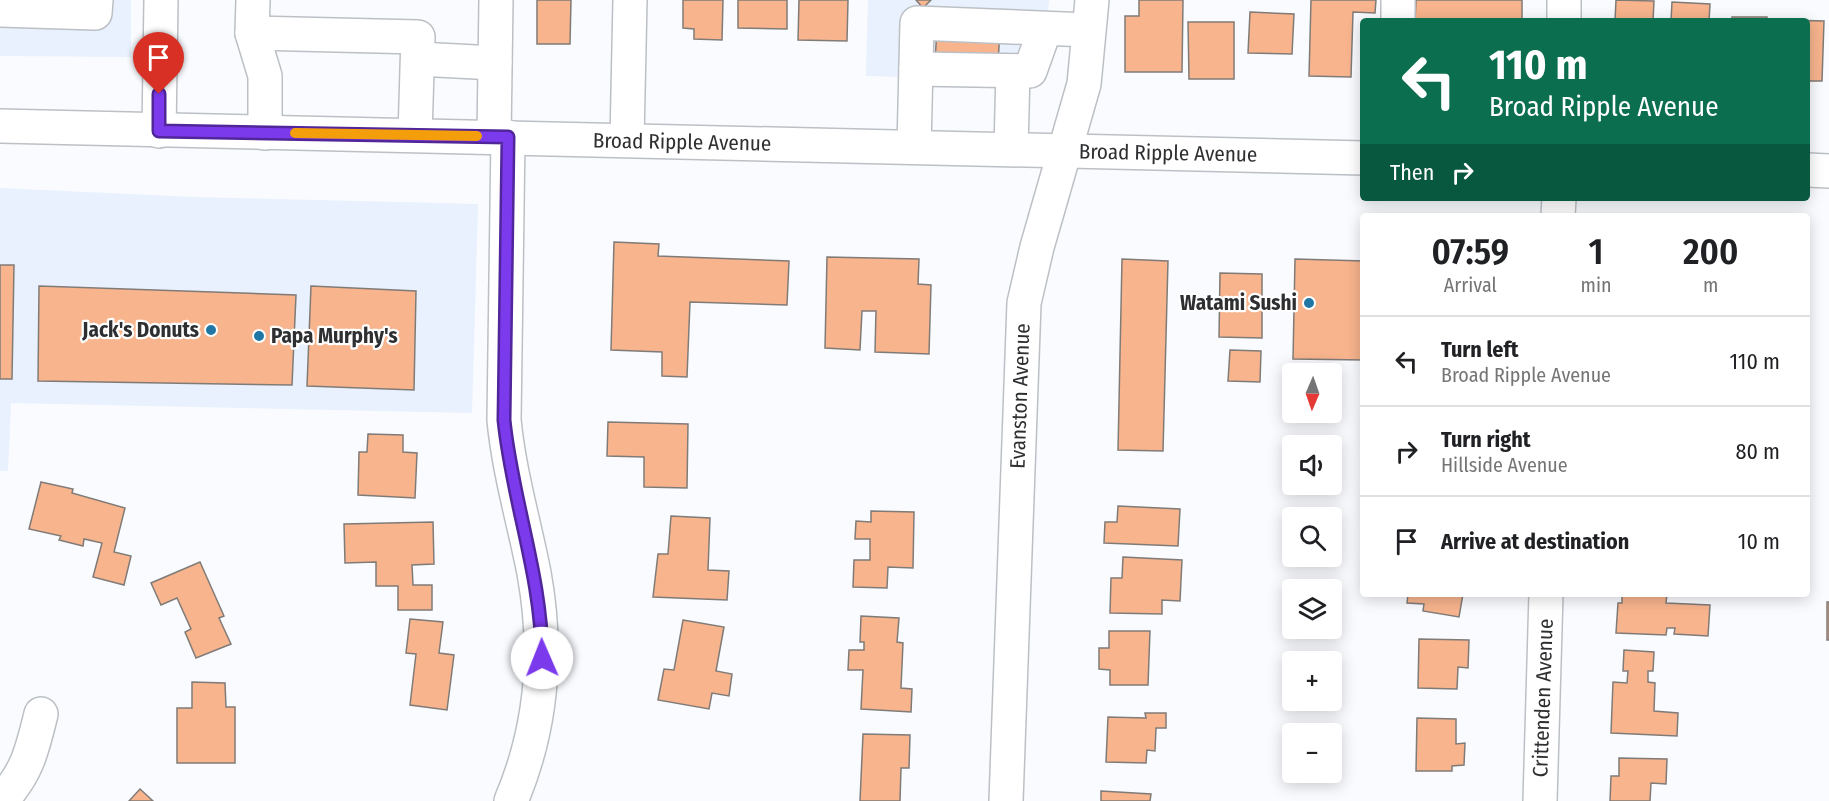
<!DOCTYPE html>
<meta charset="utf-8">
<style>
:root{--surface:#fff;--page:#f2f2f2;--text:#202124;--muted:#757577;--line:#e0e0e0}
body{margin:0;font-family:"Fira Sans Condensed",sans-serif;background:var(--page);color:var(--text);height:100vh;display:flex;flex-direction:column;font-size:22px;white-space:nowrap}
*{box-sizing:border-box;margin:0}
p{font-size:20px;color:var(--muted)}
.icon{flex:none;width:33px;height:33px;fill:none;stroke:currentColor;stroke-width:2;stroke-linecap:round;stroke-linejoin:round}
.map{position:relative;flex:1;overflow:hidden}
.side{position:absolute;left:1360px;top:213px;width:450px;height:384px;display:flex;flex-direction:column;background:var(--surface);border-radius:6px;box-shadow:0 3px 15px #0003}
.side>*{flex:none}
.hud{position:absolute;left:1360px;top:18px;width:450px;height:183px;border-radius:6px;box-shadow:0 3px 15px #0003;background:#0b6e4f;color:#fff;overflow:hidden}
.needle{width:39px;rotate:182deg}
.buttons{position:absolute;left:1282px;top:363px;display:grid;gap:12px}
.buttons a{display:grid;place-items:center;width:60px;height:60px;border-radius:6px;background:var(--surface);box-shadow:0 3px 15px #0003;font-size:30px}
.pin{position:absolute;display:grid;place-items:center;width:51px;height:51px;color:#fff;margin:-62px -26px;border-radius:50% 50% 50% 0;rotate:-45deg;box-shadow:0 0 6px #0007}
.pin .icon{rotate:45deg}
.me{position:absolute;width:66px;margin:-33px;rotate:359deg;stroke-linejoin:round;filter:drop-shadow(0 0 4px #0008)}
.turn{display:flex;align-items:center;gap:21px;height:126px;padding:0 30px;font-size:27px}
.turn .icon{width:78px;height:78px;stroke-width:2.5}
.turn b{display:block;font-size:42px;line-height:51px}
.then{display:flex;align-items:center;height:57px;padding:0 30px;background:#0003;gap:12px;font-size:22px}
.eta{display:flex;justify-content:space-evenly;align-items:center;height:102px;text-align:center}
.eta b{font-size:36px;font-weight:600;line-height:42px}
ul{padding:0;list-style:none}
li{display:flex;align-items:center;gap:18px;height:90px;padding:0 30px;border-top:2px solid var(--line)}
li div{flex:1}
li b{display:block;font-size:22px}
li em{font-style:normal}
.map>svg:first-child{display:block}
.built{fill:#e8f1fd}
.building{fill:#f7b48d;stroke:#817b78;stroke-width:1.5}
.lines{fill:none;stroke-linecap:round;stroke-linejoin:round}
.minor-casing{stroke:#bcc0c5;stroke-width:36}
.minor{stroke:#fff;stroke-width:33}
.route-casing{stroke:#51269a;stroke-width:15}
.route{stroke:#7c3aed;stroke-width:10}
.slow{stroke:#f59e0b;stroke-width:10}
.poi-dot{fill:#2077a6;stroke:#fff;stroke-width:2}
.labels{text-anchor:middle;stroke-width:4.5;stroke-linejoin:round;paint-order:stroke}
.street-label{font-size:21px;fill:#2e2f31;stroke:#fff}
.poi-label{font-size:21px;font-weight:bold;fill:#2e2f31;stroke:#fff;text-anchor:end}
</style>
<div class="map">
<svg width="1829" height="801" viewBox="0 0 1829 801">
<rect width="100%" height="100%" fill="#f9fbff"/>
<g class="built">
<path d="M0 0H131V57L0 56Z"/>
<path d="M868 0H1049L1042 81 866 76Z"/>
<path d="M0 188 194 197 478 204 472 413 11 403 8 471H0Z"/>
</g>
<g class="building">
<path d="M537 0H571L570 44H537Z"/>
<path d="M683 0H723L722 40 694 39V29L683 28Z"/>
<path d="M738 0H787V29L738 28Z"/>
<path d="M799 0H848L847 41 798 40Z"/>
<path d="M916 0H931L923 8Z"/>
<path d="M1139 0H1183L1182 72H1125V16H1139Z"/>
<path d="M1311 0H1376L1375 13 1353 12 1351 77 1309 76Z"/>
<path d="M1416 0H1522V21H1415Z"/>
<path d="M1616 0 1654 1 1653 21H1615Z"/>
<path d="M1672 2 1710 4 1709 21H1671Z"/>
<path d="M1250 12 1294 14 1292 54 1248 53Z"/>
<rect x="1732" y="17" width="35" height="4"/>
<path d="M1788 20 1824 21 1822 81H1808V21Z"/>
<path d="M1188 22H1234V79H1189Z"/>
<path d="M937 28 1000 29 998 64 935 62Z"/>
<path d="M614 242 659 244 658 256 789 261 787 305 690 302 687 377 662 376V352L611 350Z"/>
<path d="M827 257 919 259 918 284 931 285 929 354 875 352 876 311H862L860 350 825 348Z"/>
<path d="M1122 259 1168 261 1163 451 1118 450Z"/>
<path d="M1295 259 1364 261V360L1293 359Z"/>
<path d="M0 265H14L12 379H0Z"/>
<path d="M1220 273 1262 274V338L1219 337Z"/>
<path d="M39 286 296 295 292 385 38 381Z"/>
<path d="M311 286 416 291 414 390 307 386Z"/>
<path d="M1230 350 1261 351 1260 382 1228 381Z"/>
<path d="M608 422 688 424 687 488 644 487V457L607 456Z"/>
<path d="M368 434 403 435V452L417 453 415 498 358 495 359 452H367Z"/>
<path d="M41 482 73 489 72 493 125 508 114 552 131 556 124 585 93 577 102 543 84 539 83 546 59 540 61 536 29 529Z"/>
<path d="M1118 506 1180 509 1178 546 1104 543 1105 522H1117Z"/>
<path d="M871 511 914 512 913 568 888 567 887 588 853 587 854 560H870V539H855L856 521 871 522Z"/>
<path d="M671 516 710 518 708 570 729 571 727 600 653 597 658 554H668Z"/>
<path d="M433 522 434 564 412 565 413 585H432V610H398V586H376V562L345 563 344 524Z"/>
<path d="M1123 557 1182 560 1180 601 1162 600V614L1110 613 1111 578H1122Z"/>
<path d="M200 562 224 616 219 618 231 644 196 658 185 632 191 629 177 598 161 605 151 583Z"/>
<path d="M1408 594H1463L1459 617 1423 611 1424 604 1407 603Z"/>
<path d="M1622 594H1667L1666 603 1710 605 1708 636 1674 634 1675 628H1667L1666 635 1616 633 1618 603H1622Z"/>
<rect x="1827" y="602" width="2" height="38"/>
<path d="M861 616 899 618 897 642 903 643 901 688 912 689 911 712 861 709 863 670H848L849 650H864V642H860Z"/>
<path d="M410 619 443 622 439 653 454 655 447 710 410 705 416 654 406 653Z"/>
<path d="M683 620 724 627 716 671 732 674 729 696 712 693 709 709 658 700 664 669 674 670Z"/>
<path d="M1109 631H1150L1148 685H1110V670L1099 669V648H1109Z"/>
<path d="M1419 639 1469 640 1468 668 1458 667 1457 689 1418 688Z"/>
<path d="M1624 650 1654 652 1653 671H1648V682L1655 683 1654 711 1678 713 1677 736 1611 733 1613 682 1627 683 1628 671H1623Z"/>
<path d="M192 682 225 683 226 707H235V763H177V708H192Z"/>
<path d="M1145 713H1166V728H1156L1155 751 1147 750 1146 763 1106 762 1108 717 1146 718Z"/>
<path d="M1417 718 1456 719V744L1465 743 1464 765 1452 766V771H1416Z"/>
<path d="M863 734 910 735 909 768H901L900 801H860Z"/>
<path d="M1619 758 1667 759 1666 784 1651 783 1650 801H1610L1611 776H1619Z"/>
<path d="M140 789 153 801H129Z"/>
<path d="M1101 791 1151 794 1150 801H1101Z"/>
</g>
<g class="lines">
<g class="minor-casing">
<g id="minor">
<path d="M253 0 252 33 265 76V133"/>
<path d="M0 10 95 13 96 0"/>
<path d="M1398 21V0"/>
<path d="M1564 21V0"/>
<path d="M252 33 418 37 415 135"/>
<path d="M418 59 495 63"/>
<path d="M916 69 1030 71 1045 29"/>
<path d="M0 126 1364 158"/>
<path d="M159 131 161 0"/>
<path d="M494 137 496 0"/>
<path d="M508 137 504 420C509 472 524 522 534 573 548 650 542 728 511 801"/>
<path d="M627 140 630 0"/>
<path d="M914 147 917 23 1088 30"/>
<path d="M1011 149 1013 71"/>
<path d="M1808 170 1829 171"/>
<path d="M1558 216 1559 198"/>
<path d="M1 801C27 773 32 751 41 714"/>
<path d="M1006 801 1024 303 1037 247 1084 84 1092 0"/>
<path d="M1540 801 1546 594"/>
</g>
</g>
<use href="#minor" class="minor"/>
</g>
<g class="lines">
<g class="route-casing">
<path id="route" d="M159 94V131L508 137 504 420C512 500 542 577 542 658"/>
</g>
<use href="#route" class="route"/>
<path class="slow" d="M295 133 477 136"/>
</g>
<g class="poi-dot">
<circle cx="1309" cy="303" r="6"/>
<circle cx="211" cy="330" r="6"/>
<circle cx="259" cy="336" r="6"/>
</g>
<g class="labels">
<g class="street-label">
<text transform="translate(682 142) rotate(1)" y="7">Broad Ripple Avenue</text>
<text transform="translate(1168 153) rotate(1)" y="7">Broad Ripple Avenue</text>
<text transform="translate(1020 396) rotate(-88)" y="7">Evanston Avenue</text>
<text transform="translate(1543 698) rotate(-88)" y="7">Crittenden Avenue</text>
</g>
<g class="poi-label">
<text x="1297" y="310">Watami Sushi</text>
<text x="199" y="337">Jack's Donuts</text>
<text x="271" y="343" text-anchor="start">Papa Murphy's</text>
</g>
</g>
</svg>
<div class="buttons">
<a><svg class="needle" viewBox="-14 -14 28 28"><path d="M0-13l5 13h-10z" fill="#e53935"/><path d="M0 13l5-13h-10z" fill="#757577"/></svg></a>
<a><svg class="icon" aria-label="sound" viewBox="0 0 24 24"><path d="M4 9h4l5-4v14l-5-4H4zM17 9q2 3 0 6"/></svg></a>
<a><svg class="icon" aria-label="search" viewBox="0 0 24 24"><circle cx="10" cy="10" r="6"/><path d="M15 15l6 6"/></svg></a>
<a><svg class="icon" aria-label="layers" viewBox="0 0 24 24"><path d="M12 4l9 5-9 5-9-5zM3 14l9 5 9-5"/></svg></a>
<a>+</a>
<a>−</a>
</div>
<div class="pin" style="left:159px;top:94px;background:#d93025"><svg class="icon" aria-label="arrive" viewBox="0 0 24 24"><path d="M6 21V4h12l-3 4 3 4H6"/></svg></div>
<svg class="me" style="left:542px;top:658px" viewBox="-20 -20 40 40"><circle r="19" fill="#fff"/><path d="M0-13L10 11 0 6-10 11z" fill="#7c3aed"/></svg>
<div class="hud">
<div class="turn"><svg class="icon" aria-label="left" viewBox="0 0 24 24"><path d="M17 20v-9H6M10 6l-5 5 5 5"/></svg><div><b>110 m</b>Broad Ripple Avenue</div></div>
<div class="then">Then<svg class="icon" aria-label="right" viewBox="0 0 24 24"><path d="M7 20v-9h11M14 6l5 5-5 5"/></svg></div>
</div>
<section class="side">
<div class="eta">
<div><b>07:59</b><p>Arrival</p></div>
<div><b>1</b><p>min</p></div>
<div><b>200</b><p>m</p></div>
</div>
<ul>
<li><svg class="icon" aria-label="left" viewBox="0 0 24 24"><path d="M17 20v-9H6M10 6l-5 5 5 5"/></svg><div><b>Turn left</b><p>Broad Ripple Avenue</p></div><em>110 m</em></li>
<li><svg class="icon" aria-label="right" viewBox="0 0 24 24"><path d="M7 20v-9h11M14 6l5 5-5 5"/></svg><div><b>Turn right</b><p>Hillside Avenue</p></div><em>80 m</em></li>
<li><svg class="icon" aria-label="arrive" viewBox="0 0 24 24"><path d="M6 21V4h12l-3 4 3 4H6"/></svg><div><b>Arrive at destination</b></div><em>10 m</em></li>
</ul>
</section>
</div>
